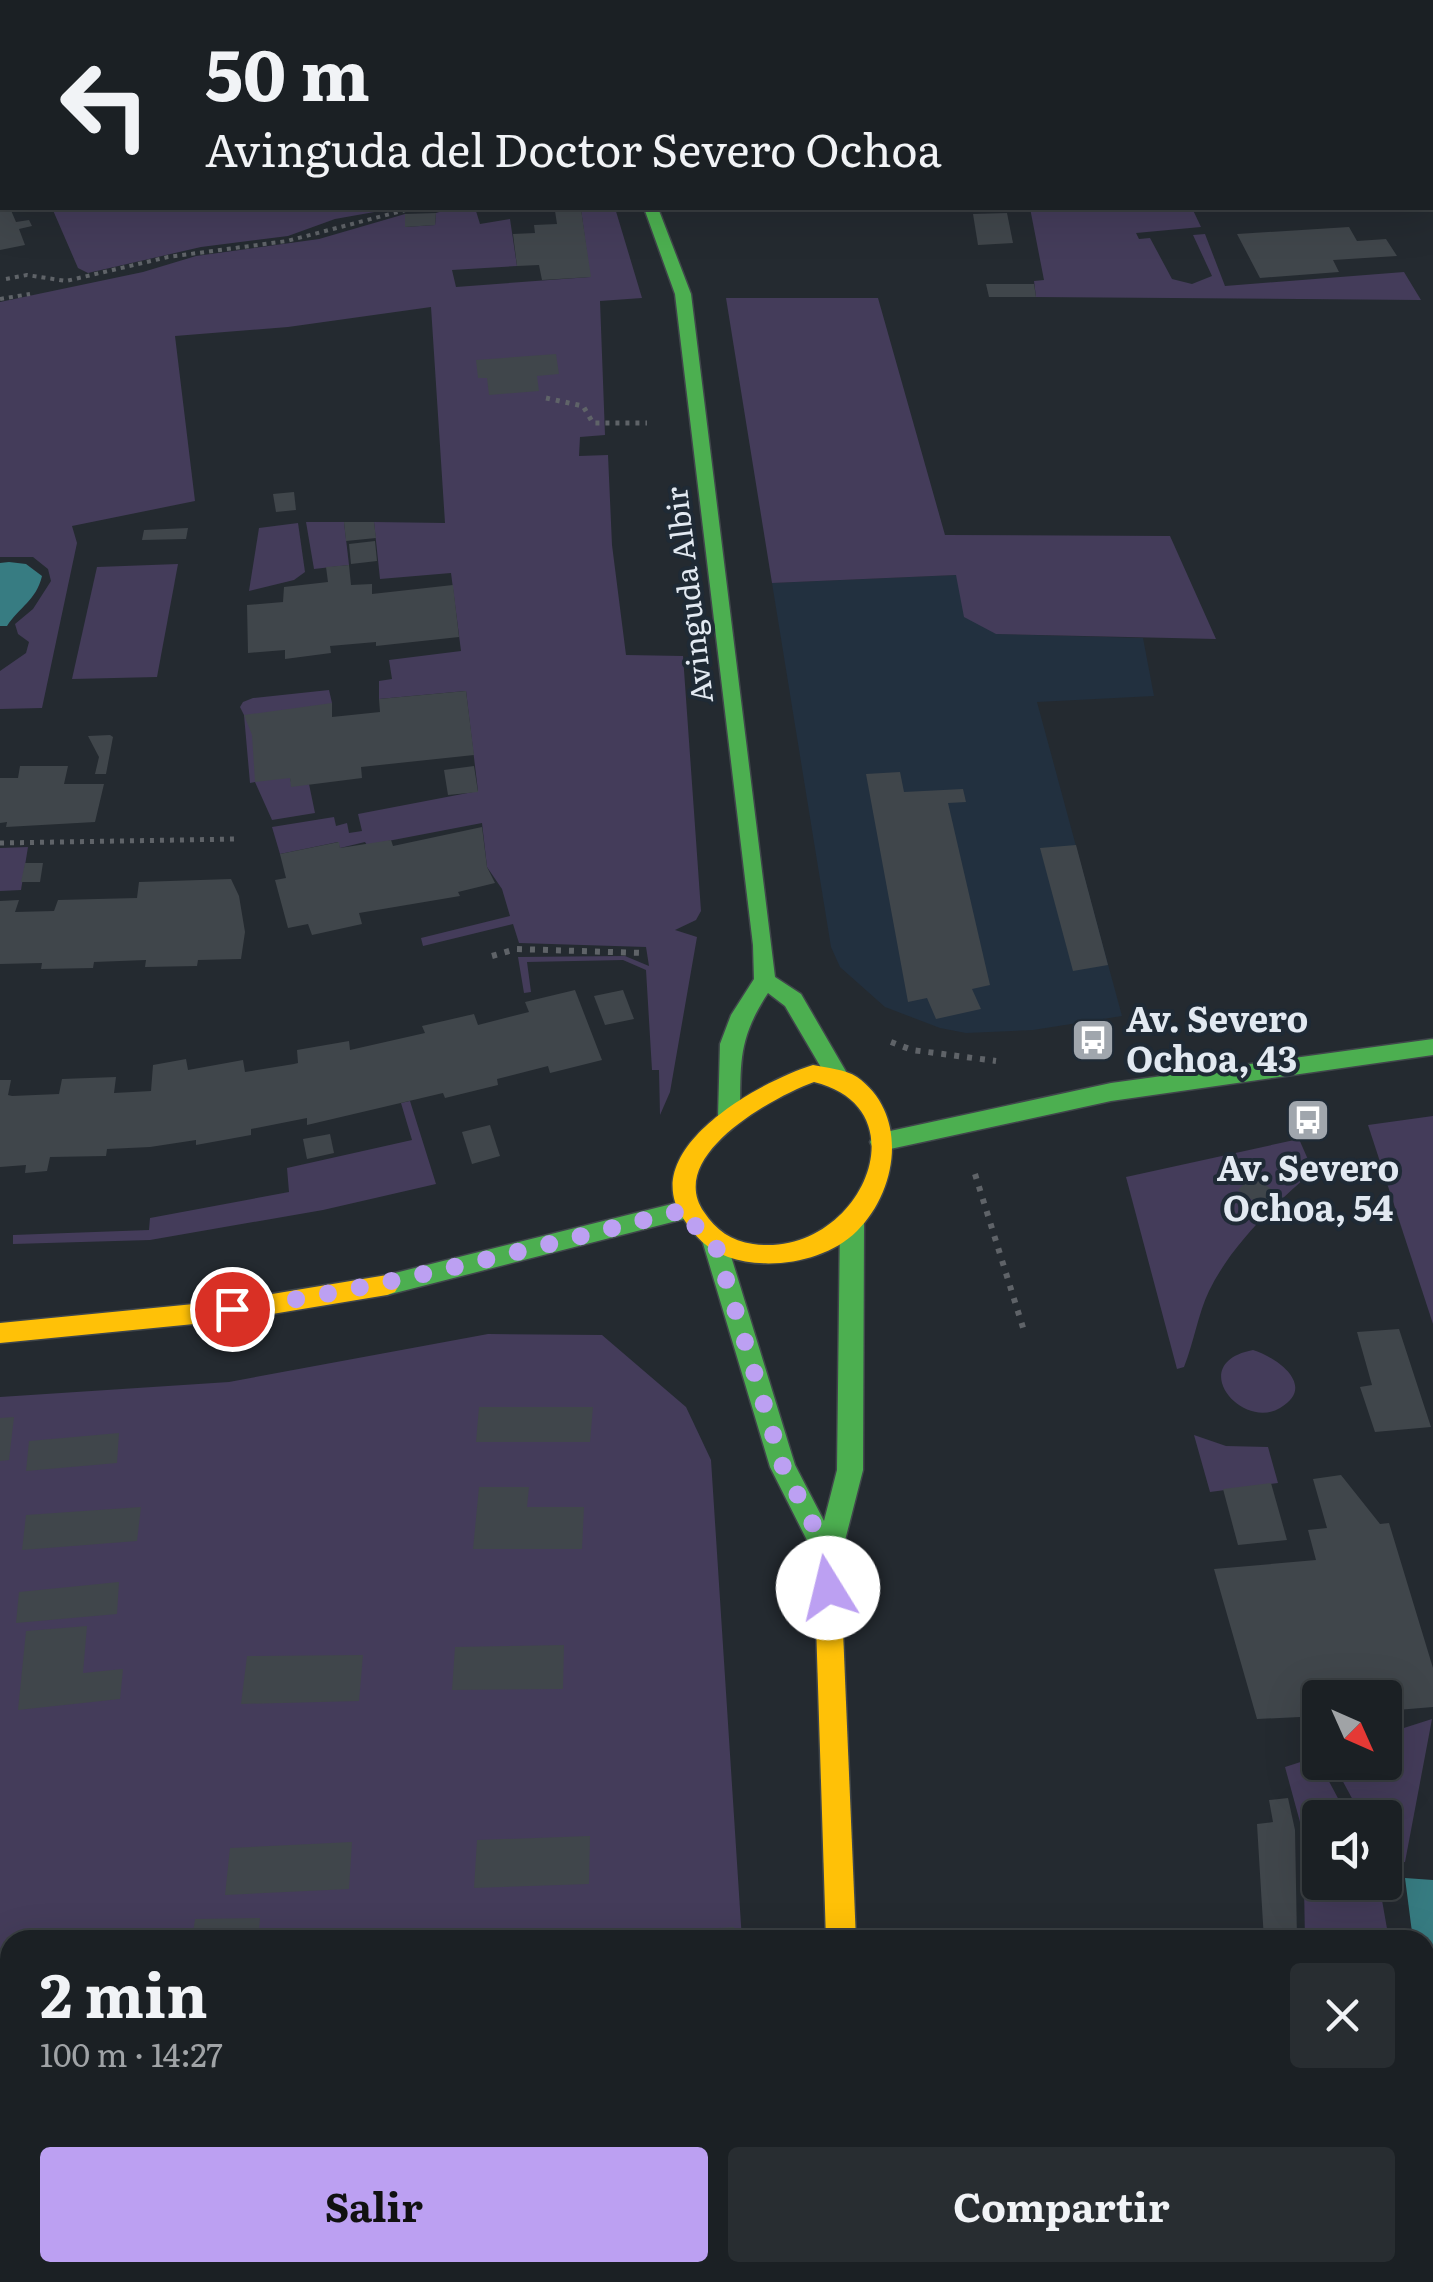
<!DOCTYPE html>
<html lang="es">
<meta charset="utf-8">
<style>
:root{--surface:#1b2024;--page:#282d31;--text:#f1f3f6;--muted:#a0a3a6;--line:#393e41;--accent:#bca0f2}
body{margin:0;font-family:Literata,serif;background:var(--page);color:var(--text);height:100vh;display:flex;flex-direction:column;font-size:38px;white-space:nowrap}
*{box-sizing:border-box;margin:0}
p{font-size:32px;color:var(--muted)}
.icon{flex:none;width:55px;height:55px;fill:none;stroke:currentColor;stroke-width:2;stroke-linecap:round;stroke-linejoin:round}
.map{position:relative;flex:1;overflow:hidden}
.side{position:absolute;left:0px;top:1930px;width:1435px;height:352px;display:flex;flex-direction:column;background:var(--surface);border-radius:30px 30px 0 0;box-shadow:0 10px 40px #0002,0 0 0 2px var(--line)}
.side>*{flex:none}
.guide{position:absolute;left:0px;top:0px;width:1435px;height:210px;box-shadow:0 10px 40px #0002,0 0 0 2px var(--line);background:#1b2024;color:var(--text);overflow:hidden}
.needle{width:65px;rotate:135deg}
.buttons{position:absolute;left:1302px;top:1680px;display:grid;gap:20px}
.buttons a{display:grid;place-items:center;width:100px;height:100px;border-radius:10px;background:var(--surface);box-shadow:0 10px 40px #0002,0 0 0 2px var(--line);font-size:50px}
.pin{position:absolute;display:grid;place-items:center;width:85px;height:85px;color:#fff;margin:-42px;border:5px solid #fff;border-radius:50%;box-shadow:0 2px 10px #0007}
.me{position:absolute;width:110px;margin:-55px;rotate:351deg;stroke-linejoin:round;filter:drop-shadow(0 0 8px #0008)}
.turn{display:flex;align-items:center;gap:35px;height:210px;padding:0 40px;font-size:45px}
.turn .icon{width:130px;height:130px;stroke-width:2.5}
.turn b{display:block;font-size:70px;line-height:85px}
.round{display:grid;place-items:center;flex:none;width:105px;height:105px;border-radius:10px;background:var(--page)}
.headline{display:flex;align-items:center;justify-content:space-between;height:170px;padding:0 40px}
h1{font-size:60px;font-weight:700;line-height:75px}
.button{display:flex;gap:20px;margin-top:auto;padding:20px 40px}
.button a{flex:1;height:115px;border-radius:10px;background:var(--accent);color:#111;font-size:40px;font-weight:700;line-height:115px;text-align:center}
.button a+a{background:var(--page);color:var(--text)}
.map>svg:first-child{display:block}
.built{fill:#22303f}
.green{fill:#443c5a}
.forest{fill:#524770}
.water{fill:#377c82}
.building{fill:#40464b}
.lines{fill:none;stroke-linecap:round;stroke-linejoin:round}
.lane-casing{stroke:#40464b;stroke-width:2}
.fast-casing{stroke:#40464b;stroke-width:3}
.slow-casing{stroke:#40464b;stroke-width:3}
.path-far2{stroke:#5f6368;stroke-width:4;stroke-dasharray:4 5;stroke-linecap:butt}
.path-far1{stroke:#5f6368;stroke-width:5;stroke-dasharray:4 6;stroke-linecap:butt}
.path{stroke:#5f6368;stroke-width:6;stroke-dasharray:5 8;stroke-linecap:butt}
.lane{fill:#5b6166;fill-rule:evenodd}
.fast{fill:#4caf50;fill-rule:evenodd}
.slow{fill:#ffc107;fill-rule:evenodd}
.route{stroke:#bca0f2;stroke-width:18;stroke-dasharray:0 32.4}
.labels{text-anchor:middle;stroke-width:8;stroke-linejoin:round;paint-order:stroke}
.far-street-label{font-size:30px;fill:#e2e9f1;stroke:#1f2a35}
.poi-label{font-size:35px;font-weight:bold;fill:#e2e9f1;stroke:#1f2a35;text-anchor:start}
</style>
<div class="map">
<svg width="1433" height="2282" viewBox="0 0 1433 2282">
<rect width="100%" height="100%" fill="#242a30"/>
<path class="built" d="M956 575 996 634 1143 638 1154 696 1037 702 1122 1016 1033 1030 966 1033 940 1028 885 1007 840 967 831 947 772 583Z"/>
<g class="green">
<path d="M0 0H488L490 2H2L0 169Z"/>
<path d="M52 208H397L335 219 288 236 201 247 88 273 78 268Z"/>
<path d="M452 208H482L476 211 480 224 510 219 517 266 452 270 456 287 590 277 581 209 615 208 642 298 600 301 605 435 580 437 579 456 608 455 612 545 626 655 683 656 701 911 696 920 675 930 697 937 670 1092 660 1115 659 1070H652L646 970 623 960 527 962 531 992 524 993 518 957 625 956 649 966 646 947 519 943 513 924 423 946 421 938 510 916 502 889 487 867 482 823 367 845 365 842 340 848 338 842 280 854 272 827 334 817 336 826 347 823 349 833 362 831 358 814 478 791 466 691 379 699V681L392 679 389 660 461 651 451 573 380 579 374 522 445 523 431 307 288 327 175 336 195 501 72 526 77 543 42 708 0 709V671L26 653 29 642 18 634 15 624 33 609 51 581 48 569 33 557H0V302L143 272 196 256 319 239 405 214V227L435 225 436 213Z"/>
<path d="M1030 208H1192L1201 227 1136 233 1139 239 1150 238 1172 279 1192 284 1212 276 1193 235 1205 234 1225 286 1404 272 1421 300 1036 297 1034 281 1044 280Z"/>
<path d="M726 298H878L945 535 1170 536 1216 639 996 634 964 617 956 575 772 583Z"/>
<path d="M306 522H344L349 565 314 569Z"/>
<path d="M298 523 305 572 294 580 249 591 259 528Z"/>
<path d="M178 564 157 677 72 679 97 567Z"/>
<path d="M329 690 332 703 290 778 292 786 309 784 315 813 272 820 255 782 250 783 244 715 240 707 243 702 253 698Z"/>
<path d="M28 847 21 890 0 891V848Z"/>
<path d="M410 1101 436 1184 323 1210 150 1240 13 1244V1235L149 1230 150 1218 289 1192 287 1168 412 1140 401 1103Z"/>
<path d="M1433 1116V1324L1368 1125Z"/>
<path d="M1299 1139 1313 1171C1274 1205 1232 1244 1209 1291 1198 1314 1194 1342 1184 1367L1177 1369 1126 1177Z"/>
<path d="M488 1334 602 1335 686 1407 711 1460 742 1940H10V2272H761V2282H0V1397L229 1382Z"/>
<path d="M1253 1350C1276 1357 1318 1386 1280 1408 1241 1431 1185 1363 1253 1350Z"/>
<path d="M1194 1435 1226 1446 1268 1447 1278 1483 1210 1492Z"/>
<path d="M1432 1719 1405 1862 1387 1864 1385 1818 1362 1817 1333 1763 1385 1762V1734Z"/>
<path d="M1316 1757 1348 1817 1320 1818V1882L1379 1883 1389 1940H1305L1303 1833 1285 1767Z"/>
<path d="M1425 2035H1433V2282H943V2273L1425 2272V2103H1430Z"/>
</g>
<path class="forest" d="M1425 2158 1433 2172V2282H1127L1115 2273 1425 2272Z"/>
<g class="water">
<path d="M9 562 26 564 42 576C36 601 19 607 7 626H0V563Z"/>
<path d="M1405 1878 1433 1880V2011L1425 2010V1940H1413Z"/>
</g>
<g class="building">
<path d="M10 208 16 222 29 220 32 226 19 229 25 245 0 250V210Z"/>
<path d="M581 209 591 277 542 280 539 265 517 266 513 234 535 233 534 225 557 224 555 211Z"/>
<path d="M436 213 435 225 405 227V214Z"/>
<path d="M1007 213 1013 243 978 245 973 214Z"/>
<path d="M1349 227 1357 241 1386 239 1397 256 1333 260 1339 272 1260 278 1237 234Z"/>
<path d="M986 284H1034L1036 297H989Z"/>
<path d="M556 354 559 374 537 376 539 391 489 395 487 378H478L476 360Z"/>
<path d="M294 492 296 510 276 512 273 494Z"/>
<path d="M344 522H374L376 538 346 541Z"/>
<path d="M188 528 186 539 142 540 144 530Z"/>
<path d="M375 541 377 561 351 564 349 544Z"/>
<path d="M349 565 351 585 372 584V594L453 585 459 637 376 646V642L330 646 331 653 285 659V650L248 653 247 605 283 602 284 587 328 582 326 567Z"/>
<path d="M466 691 474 755 361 767 362 778 291 787 290 778 255 782 252 735 244 715 332 703V717L380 712 379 699Z"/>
<path d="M110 735 113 737 106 774H95L99 757 88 736Z"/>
<path d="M20 766H68L64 784H104L95 822 6 827 7 822 0 823V778H18Z"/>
<path d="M474 766 478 792 448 795 444 770Z"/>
<path d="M900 772 904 792 963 789 966 802 948 803 990 985 972 989 981 1009 936 1019 927 998 908 1002 866 774Z"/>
<path d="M482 827 487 867 495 883 458 892 460 896 359 913 362 924 312 935 308 924 288 928 275 880 286 878 280 854 339 842 340 848 391 840 393 846Z"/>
<path d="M1076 845 1108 965 1073 971 1040 848Z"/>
<path d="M25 863H43L40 882H21Z"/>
<path d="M231 879 239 896 245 932 241 959 198 960 197 966 145 967 146 960 94 962 93 968 41 969 42 963 0 964V901L19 900 15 912 54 911 58 900 137 898 139 882Z"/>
<path d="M575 990 602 1060 550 1073 548 1066 497 1079 498 1085 445 1098 443 1093 307 1125V1118L251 1129V1135L196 1145V1140L150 1147 107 1149 106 1156 50 1157 47 1171 25 1173 26 1165 0 1167V1080H11L8 1095 12 1096 59 1094 62 1079 116 1077 114 1093 151 1091 153 1065 186 1059 188 1070 243 1060 245 1072 294 1064 298 1063 297 1050 349 1041 350 1050 425 1033 422 1026 474 1014 478 1025 529 1012 525 1002Z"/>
<path d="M623 990 634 1019 605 1025 594 996Z"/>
<path d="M490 1125 500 1156 472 1164 462 1132Z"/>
<path d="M330 1134 334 1153 307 1159 303 1139Z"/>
<path d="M1252 1176 1283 1197 1269 1211 1238 1190Z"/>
<path d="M1399 1329 1431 1427 1375 1432 1360 1387 1372 1385 1357 1332Z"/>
<path d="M479 1407H593L590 1442H476Z"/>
<path d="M14 1417 9 1460 0 1461V1418Z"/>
<path d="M119 1433 117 1463 26 1471 29 1441Z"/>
<path d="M1341 1475 1380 1524 1389 1523 1433 1668V1707L1385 1711V1698H1320V1716L1257 1719 1214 1569 1316 1560 1308 1530 1327 1528 1313 1479Z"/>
<path d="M1271 1483 1287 1540 1238 1545 1223 1489Z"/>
<path d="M479 1487H529L527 1507H584L582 1549H473Z"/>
<path d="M141 1507 137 1541 22 1550 26 1515Z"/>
<path d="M119 1582 117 1614 16 1623 19 1592Z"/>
<path d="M87 1626 83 1673 123 1669 120 1699 18 1710 26 1631Z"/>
<path d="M564 1645 563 1689 452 1690 455 1647Z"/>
<path d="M363 1655 359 1701 241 1704 247 1656Z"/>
<path d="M1288 1798 1295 1830 1297 1940H1264L1257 1824 1273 1822 1269 1800Z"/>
<path d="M590 1836 589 1884 474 1888 477 1840Z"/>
<path d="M352 1842 349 1889 225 1895 230 1848Z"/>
<path d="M260 1918 258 1940H192L195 1919Z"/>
<path d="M734 1927 735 1940H688L687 1930Z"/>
<path d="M14 2272H125L124 2282H13Z"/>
<rect x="656" y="2272" width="90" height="10"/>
<path d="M959 2272 1075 2277V2282H959Z"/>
<path d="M457 2273H568V2282H456Z"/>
</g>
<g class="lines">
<g class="lane-casing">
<g id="lane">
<path d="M1328 0H1346V2H1329Z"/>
<path d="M1433 175V188H1432V175Z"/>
</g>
</g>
<g class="fast-casing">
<g id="fast">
<path d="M516 0H530L532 2H518Z"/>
<path d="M644 208H658L691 294 775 977 801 994 848 1075 845 1081H829L785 1006 768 993C737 1040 741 1064 740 1117L737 1123H721L718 1117 720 1044 731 1015 754 979 753 945 675 294Z"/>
<path d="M1433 1039V1055L1111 1101 881 1151 873 1148 870 1142 873 1136 881 1133 1111 1083Z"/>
<path d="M688 1200 696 1202 700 1209 696 1216 688 1218 387 1295 379 1292 375 1285 379 1278 387 1275Z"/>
<path d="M852 1214 860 1216 864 1223 863 1470 840 1560 836 1568 827 1572 818 1568 815 1556 770 1467 702 1240 706 1233H722L726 1240 795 1465 824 1521 837 1470 840 1223 844 1216Z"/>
<rect x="844" y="2272" width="32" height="10"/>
</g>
</g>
<g class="slow-casing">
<g id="slow">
<path d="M813 1065C827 1068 845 1069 857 1077 909 1114 898 1190 857 1231 826 1262 768 1271 728 1257 707 1249 695 1237 683 1218 636 1149 761 1081 813 1065ZM814 1082C926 1109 858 1259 753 1244 731 1241 716 1230 704 1212 665 1156 773 1097 814 1082Z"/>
<path d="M387 1275 395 1278 399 1285 395 1292 387 1295 235 1320 0 1343V1323L235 1300Z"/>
<path d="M827 1548 836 1552 840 1560 856 1940H826L814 1560 818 1552Z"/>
</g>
</g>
<g class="path-far2">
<path d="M6 279 27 275 66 281 168 257 287 241 413 208"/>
<path d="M0 299 30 294"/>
</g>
<g class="path-far1">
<path d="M546 398 583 406 593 423H647"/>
<path d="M0 843 237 839"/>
</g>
<g class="path">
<path d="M492 956 516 949 643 953"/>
<path d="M891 1042 912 1050 996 1061"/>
<path d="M975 1174 1025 1334"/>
</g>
<use href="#lane" class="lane"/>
<use href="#fast" class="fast"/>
<use href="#slow" class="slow"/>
</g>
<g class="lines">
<path class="route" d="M232 1309C387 1288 536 1247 688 1209L694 1225 714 1240 783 1467 828 1553V1588"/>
</g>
<defs>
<g id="bus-square" transform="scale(2.25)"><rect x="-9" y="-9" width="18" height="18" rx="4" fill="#a0a6ad" stroke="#1f2a35"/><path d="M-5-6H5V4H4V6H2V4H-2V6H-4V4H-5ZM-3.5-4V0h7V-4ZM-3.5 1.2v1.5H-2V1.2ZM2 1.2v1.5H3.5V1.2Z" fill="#fff"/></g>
</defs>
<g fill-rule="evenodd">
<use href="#bus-square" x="1093" y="1040"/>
<use href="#bus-square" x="1308" y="1120"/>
</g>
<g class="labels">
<g class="far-street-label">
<text transform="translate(690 595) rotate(-97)" y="10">Avinguda Albir</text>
</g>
<g class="poi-label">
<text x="1126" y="1032">Av. Severo<tspan x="1126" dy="40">Ochoa, 43</tspan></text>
<text x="1308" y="1181" text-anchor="middle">Av. Severo<tspan x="1308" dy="40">Ochoa, 54</tspan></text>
</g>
</g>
</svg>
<div class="buttons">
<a><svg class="needle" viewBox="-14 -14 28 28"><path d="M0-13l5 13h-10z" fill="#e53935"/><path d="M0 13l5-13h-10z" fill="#a0a3a6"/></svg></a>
<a><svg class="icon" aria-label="sound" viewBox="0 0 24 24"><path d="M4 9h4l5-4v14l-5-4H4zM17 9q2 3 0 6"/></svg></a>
</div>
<div class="pin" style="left:232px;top:1309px;background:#d93025"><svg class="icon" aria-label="arrive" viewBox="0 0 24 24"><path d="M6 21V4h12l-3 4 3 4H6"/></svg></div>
<svg class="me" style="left:828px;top:1588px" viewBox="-20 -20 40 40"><circle r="19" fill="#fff"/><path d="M0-13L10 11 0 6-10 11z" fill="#bca0f2"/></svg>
<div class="guide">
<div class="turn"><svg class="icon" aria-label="left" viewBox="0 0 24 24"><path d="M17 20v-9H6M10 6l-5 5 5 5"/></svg><div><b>50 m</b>Avinguda del Doctor Severo Ochoa</div></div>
</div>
<section class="side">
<div class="headline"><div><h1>2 min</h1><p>100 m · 14:27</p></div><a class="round"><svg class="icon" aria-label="close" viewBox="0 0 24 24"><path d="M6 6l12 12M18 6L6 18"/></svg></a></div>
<div class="button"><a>Salir</a><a>Compartir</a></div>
</section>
</div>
